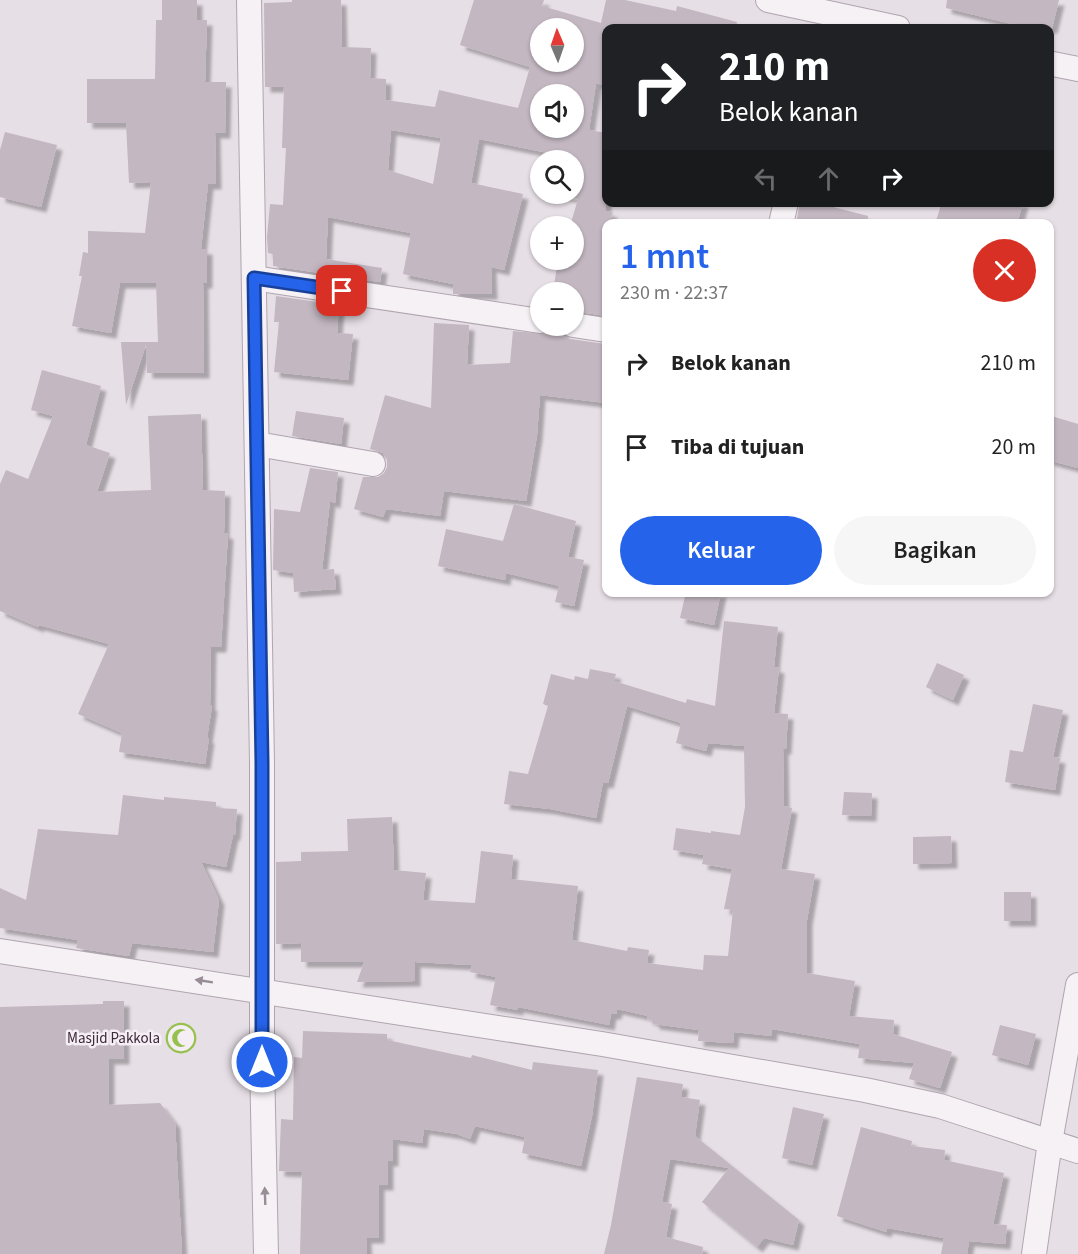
<!DOCTYPE html>
<html lang="id">
<meta charset="utf-8">
<style>
:root{--surface:#fff;--page:#f6f6f6;--text:#222;--muted:#767676;--accent:#2563eb}
body{margin:0;font-family:"Source Sans 3",sans-serif;background:var(--page);color:var(--text);height:100vh;display:flex;flex-direction:column;font-size:22px;white-space:nowrap}
*{box-sizing:border-box;margin:0}
p{font-size:20px;color:var(--muted)}
.icon{flex:none;width:33px;height:33px;fill:none;stroke:currentColor;stroke-width:2;stroke-linecap:round;stroke-linejoin:round}
.map{position:relative;flex:1;overflow:hidden}
.drawer{position:absolute;left:602px;top:219px;width:452px;height:378px;display:flex;flex-direction:column;background:var(--surface);border-radius:12px;box-shadow:0 2px 4px #0004}
.drawer>*{flex:none}
.top-card{position:absolute;left:602px;top:24px;width:452px;height:183px;border-radius:12px;box-shadow:0 2px 4px #0004;background:#202124;color:#fff;overflow:hidden}
.needle{width:39px;rotate:358deg}
.tools{position:absolute;left:530px;top:18px;display:grid;gap:12px}
.tools a{display:grid;place-items:center;width:54px;height:54px;border-radius:50%;background:var(--surface);box-shadow:0 2px 4px #0004;font-size:30px}
.pin{position:absolute;display:grid;place-items:center;width:51px;height:51px;color:#fff;margin:-26px;border-radius:12px;box-shadow:0 3px 9px #0006}
.me{position:absolute;width:66px;margin:-33px;rotate:0deg;stroke-linejoin:round;filter:drop-shadow(0 0 4px #0008)}
.turn{display:flex;align-items:center;gap:21px;height:126px;padding:0 18px;font-size:27px}
.turn .icon{width:78px;height:78px;stroke-width:2.5}
.turn b{display:block;font-size:42px;line-height:51px}
.lanes{display:flex;align-items:center;height:57px;padding:0 18px;background:#0003;justify-content:center;gap:30px;direction:ltr}
.lanes .off{opacity:.35}
.round{display:grid;place-items:center;flex:none;width:63px;height:63px;border-radius:32px;background:var(--page)}
.headline{display:flex;align-items:center;justify-content:space-between;height:102px;padding:0 18px}
h1{font-size:36px;font-weight:600;line-height:45px;color:var(--accent)}
.button{display:flex;gap:12px;margin-top:auto;padding:12px 18px}
.button a{flex:1;height:69px;border-radius:36px;background:var(--accent);color:#fff;font-size:24px;font-weight:600;line-height:69px;text-align:center}
.button a+a{background:var(--page);color:var(--text)}
ul{padding:0;list-style:none}
li{display:flex;align-items:center;gap:18px;height:84px;padding:0 18px}
li div{flex:1}
li b{display:block;font-size:22px}
li em{font-style:normal}
.map>svg:first-child{display:block}
.building{fill:#c3b7c1;fill-rule:evenodd;filter:url(#shadow)}
.lines{fill:none;stroke-linecap:round;stroke-linejoin:round}
.minor-casing{stroke:#b0a5af;stroke-width:26}
.minor{stroke:#f5f1f5;stroke-width:24}
.oneway{fill:#988d97}
.route-casing{stroke:#184099;stroke-width:15}
.route{stroke:#2563eb;stroke-width:10}
.labels{text-anchor:middle;stroke-width:5;stroke-linejoin:round;paint-order:stroke}
.poi-label{font-size:15px;fill:#3c2939;stroke:#f5eef4;text-anchor:end}
</style>
<div class="map">
<svg width="1078" height="1254" viewBox="0 0 1078 1254">
<defs>
<filter id="shadow"><feDropShadow dx="5.5" dy="5.5" stdDeviation="1.5" flood-color="#0004"/></filter>
</defs>
<rect width="100%" height="100%" fill="#e7dfe6"/>
<g class="building">
<path d="M162 0H197V20H207L205 82H226L225 133H215L216 184H208L201 249H207V283H203L204 373H147L146 345 126 405 121 342H158L156 283H120L111 333 72 326 82 276H79L83 252 88 253V231L145 233 151 182 129 183 126 123H87V79H155L156 20H162Z"/>
<path d="M292 0H341L342 47 371 48 370 78 386 79V100L435 107 439 90 518 108 530 67 460 45 474 0H544L542 6 601 23 606 0H625L676 11 677 6 737 22 736 28H606V86L596 83 589 130 606 133V211L612 212 610 224H606V316L573 311V292H553L557 266H560L561 260H573V226H570L578 199 558 194H573V160H546L548 153 479 139 471 183 523 194 504 270 491 267 492 294H453V284L403 274 411 233 328 217 326 259 382 268 380 282 273 266V254L268 253 267 237 270 204 283 205 286 148H282L284 87H265L264 3 292 2ZM540 28H573V62H540ZM540 94H573V128H540ZM391 130 441 138 433 184 388 170Z"/>
<path d="M947 0H1059L1052 28H1019L1020 26 946 8Z"/>
<path d="M5 132 57 145 41 207 0 197V150Z"/>
<path d="M800 202H814L868 216 867 224H796Z"/>
<path d="M942 202H1023L1017 224H935Z"/>
<path d="M276 296 339 305 337 333 353 334 348 380 274 372 279 322H274Z"/>
<path d="M434 323 469 325 467 365 510 363 513 331 545 334 551 330 553 326H559L564 336 570 339 606 344V403L540 395 537 435 526 501 444 491 440 516 386 509 383 517 354 509 363 477H378L384 473 387 467V460L383 453 370 449 385 395 431 408Z"/>
<path d="M42 370 101 386 86 445 110 453 97 492 151 490 148 416 201 414 203 490 225 491 224 533 228 534 221 647H211L210 705 212 706 207 738H209L205 764 119 752 122 733 78 714 109 644 39 625 38 627 0 611V484L6 470 28 479 53 416 31 410Z"/>
<path d="M296 411 344 418 341 444 292 436Z"/>
<path d="M1048 415 1078 424V468L1048 460Z"/>
<path d="M310 468 338 472 335 503 330 501 322 570 334 569 336 589 294 592 293 573 273 570 274 509 300 512Z"/>
<path d="M514 504 576 521 568 557 584 560 574 606 555 602 559 586 506 573 505 580 438 566 446 529 503 541Z"/>
<path d="M686 592H721L714 625 680 618Z"/>
<path d="M724 621 778 627 774 667 779 668 774 713 788 714 786 749H783L784 806 792 808 781 869 815 874 807 920V973L855 981 849 1016 894 1020 893 1034 952 1052 940 1088 909 1079 914 1063 858 1058 860 1044 772 1029V1036L734 1032 733 1043 698 1041 699 1030 654 1024V1021L647 1019 648 1016 617 1009 616 1014H611L609 1025 518 1007V1010L490 1005 496 977 470 972 472 965 415 962V981L357 982 364 962H301V943L276 944V862L301 861V852L348 851 347 819 392 817 394 870 426 873 423 900 475 903 481 851 513 855 511 879 578 886 572 940 627 951 628 947 649 950 647 963 703 970 704 955 728 956 733 910 724 909 732 869 702 864 704 855 673 850 676 828 711 833V831L740 835 745 807 744 746 708 743 706 751 676 743 681 723 627 706 608 783 603 782 596 818 550 809 504 804 509 771 528 774 548 706 543 704 551 674 574 680 575 676 588 679 590 669 616 674 614 681 686 703 687 699 715 706Z"/>
<path d="M937 663 964 675 953 700 926 687Z"/>
<path d="M1033 704 1063 710 1053 757 1060 758 1055 790 1005 782 1010 750 1023 752Z"/>
<path d="M844 792 872 793 871 816 842 815Z"/>
<path d="M123 795 164 800V797L216 802V808L237 809 235 835H233L226 867 201 862 219 900 213 952 132 943 129 956 76 948 78 940 0 928V888L26 900 38 829 118 835Z"/>
<path d="M951 836 952 863 913 864V837Z"/>
<rect x="1004" y="892" width="27" height="29"/>
<path d="M103 1001H124V1059H109V1105L160 1103 175 1123 182 1254H0V1007L103 1004Z"/>
<path d="M1000 1025 1036 1034 1028 1065 992 1055Z"/>
<path d="M303 1031 387 1034V1040L471 1058 472 1055 532 1070 533 1062 598 1070 592 1116 581 1166 522 1153 525 1137 475 1126 470 1139 457 1134 424 1129 422 1143 393 1139V1161H388V1185H379V1238H366L367 1254H300L302 1172 279 1171 281 1119 293 1120 294 1057 302 1058Z"/>
<path d="M637 1077 683 1084 681 1097 700 1100 695 1136 799 1220 793 1245 764 1238 757 1247 702 1202 729 1168 670 1159 662 1202 672 1204 666 1237 703 1247 702 1254H604L611 1225Z"/>
<path d="M793 1107 824 1114 812 1165 782 1158Z"/>
<path d="M861 1127 912 1141 911 1146 945 1150 944 1160 1004 1173 993 1224 1007 1225 1005 1244 969 1241 967 1254H941L944 1238 887 1228 886 1232 837 1216Z"/>
</g>
<g class="lines">
<g class="minor-casing">
<g id="minor">
<path d="M249 0 262 763V1062L266 1254"/>
<path d="M768 0 898 28"/>
<path d="M1048 63 1078 69"/>
<path d="M781 224 786 202"/>
<path d="M254 278 540 321"/>
<path d="M573 325 606 330"/>
<path d="M257 444 373 464"/>
<path d="M0 951 602 1044 865 1090 940 1106 1078 1151"/>
<path d="M1034 1254 1050 1142 1078 985"/>
</g>
</g>
<use href="#minor" class="minor"/>
</g>
<defs><path id="oneway-solid" d="M-6-.8H1V-3.2L6.5 0L1 3.2V.8H-6Z" transform="scale(1.5)"/></defs>
<g class="oneway">
<use href="#oneway-solid" transform="translate(204 981) rotate(-171)"/>
<use href="#oneway-solid" transform="translate(265 1196) rotate(-92)"/>
</g>
<g class="lines">
<g class="route-casing">
<path id="route" d="M262 1062V763L254 278 342 291"/>
</g>
<use href="#route" class="route"/>
</g>
<defs>
<g id="mosque-ring" transform="scale(1.5)"><circle r="9.5" fill="#f5eef4" stroke="#97c14e" stroke-width="1.5"/><path d="M3.5-4.9A6 6 0 1 0 3.5 4.9A5 5 0 1 1 3.5-4.9Z" fill="#97c14e"/></g>
</defs>
<g fill-rule="evenodd">
<use href="#mosque-ring" x="181" y="1038"/>
</g>
<g class="labels">
<g class="poi-label">
<text x="160" y="1043">Masjid Pakkola</text>
</g>
</g>
</svg>
<div class="tools">
<a><svg class="needle" viewBox="-14 -14 28 28"><path d="M0-13l5 13h-10z" fill="#e53935"/><path d="M0 13l5-13h-10z" fill="#767676"/></svg></a>
<a><svg class="icon" aria-label="sound" viewBox="0 0 24 24"><path d="M4 9h4l5-4v14l-5-4H4zM17 9q2 3 0 6"/></svg></a>
<a><svg class="icon" aria-label="search" viewBox="0 0 24 24"><circle cx="10" cy="10" r="6"/><path d="M15 15l6 6"/></svg></a>
<a>+</a>
<a>−</a>
</div>
<div class="pin" style="left:342px;top:291px;background:#d93025"><svg class="icon" aria-label="arrive" viewBox="0 0 24 24"><path d="M6 21V4h12l-3 4 3 4H6"/></svg></div>
<svg class="me" style="left:262px;top:1062px" viewBox="-20 -20 40 40"><circle r="17" fill="#2563eb" stroke="#fff" stroke-width="3"/><path d="M0-11L8 9 0 5-8 9z" fill="#fff"/></svg>
<div class="top-card">
<div class="turn"><svg class="icon" aria-label="right" viewBox="0 0 24 24"><path d="M7 20v-9h11M14 6l5 5-5 5"/></svg><div><b>210 m</b>Belok kanan</div></div>
<div class="lanes"><svg class="icon off" aria-label="left" viewBox="0 0 24 24"><path d="M17 20v-9H6M10 6l-5 5 5 5"/></svg><svg class="icon off" aria-label="ahead" viewBox="0 0 24 24"><path d="M12 20V5M6 11l6-6 6 6"/></svg><svg class="icon" aria-label="right" viewBox="0 0 24 24"><path d="M7 20v-9h11M14 6l5 5-5 5"/></svg></div>
</div>
<section class="drawer">
<div class="headline"><div><h1>1 mnt</h1><p>230 m · 22:37</p></div><a class="round" style="background:#d93025;color:#fff"><svg class="icon" aria-label="close" viewBox="0 0 24 24"><path d="M6 6l12 12M18 6L6 18"/></svg></a></div>
<ul>
<li><svg class="icon" aria-label="right" viewBox="0 0 24 24"><path d="M7 20v-9h11M14 6l5 5-5 5"/></svg><div><b>Belok kanan</b></div><em>210 m</em></li>
<li><svg class="icon" aria-label="arrive" viewBox="0 0 24 24"><path d="M6 21V4h12l-3 4 3 4H6"/></svg><div><b>Tiba di tujuan</b></div><em>20 m</em></li>
</ul>
<div class="button"><a>Keluar</a><a>Bagikan</a></div>
</section>
</div>
